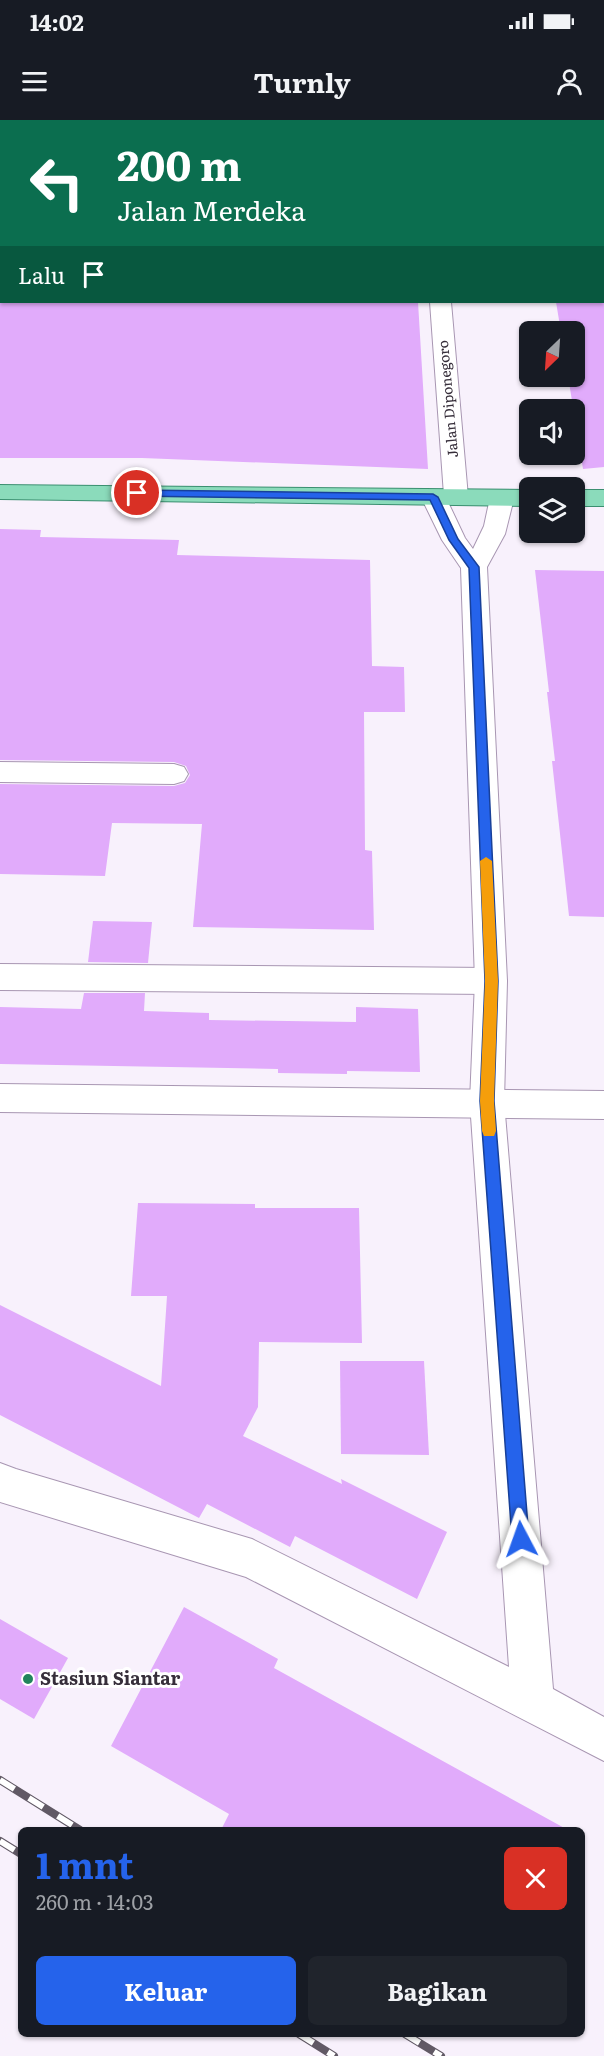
<!DOCTYPE html>
<html lang="id">
<meta charset="utf-8">
<style>
:root{--surface:#171b24;--page:#20242c;--text:#f1f3f6;--muted:#9ea1a6;--accent:#2563eb}
body{margin:0;font-family:Literata,serif;background:var(--page);color:var(--text);height:100vh;display:flex;flex-direction:column;font-size:22px;white-space:nowrap}
*{box-sizing:border-box;margin:0}
p{font-size:20px;color:var(--muted)}
.icon{flex:none;width:33px;height:33px;fill:none;stroke:currentColor;stroke-width:2;stroke-linecap:round;stroke-linejoin:round}
.map{position:relative;flex:1;overflow:hidden}
.sheet{position:absolute;left:18px;top:1707px;width:567px;height:210px;display:flex;flex-direction:column;background:var(--surface);border-radius:9px;box-shadow:0 2px 4px #0004}
.sheet>*{flex:none}
.guide{position:absolute;left:0px;top:0px;width:604px;height:183px;box-shadow:0 2px 4px #0004;background:#0b6e4f;color:#fff;overflow:hidden}
.needle{width:39px;rotate:205deg}
.tools{position:absolute;left:519px;top:201px;display:grid;gap:12px}
.tools a{display:grid;place-items:center;width:66px;height:66px;border-radius:9px;background:var(--surface);box-shadow:0 2px 4px #0004;font-size:30px}
.pin{position:absolute;display:grid;place-items:center;width:51px;height:51px;color:#fff;margin:-26px;border:3px solid #fff;border-radius:50%;box-shadow:0 2px 6px #0007}
.me{position:absolute;width:66px;margin:-33px;rotate:356deg;stroke-linejoin:round;filter:drop-shadow(0 0 4px #0008)}
.turn{display:flex;align-items:center;gap:21px;height:126px;padding:0 18px;font-size:27px}
.turn .icon{width:78px;height:78px;stroke-width:2.5}
.turn b{display:block;font-size:42px;line-height:51px}
.then{display:flex;align-items:center;height:57px;padding:0 18px;background:#0003;gap:12px;font-size:22px}
.round{display:grid;place-items:center;flex:none;width:63px;height:63px;border-radius:9px;background:var(--page)}
.overview{display:flex;align-items:center;justify-content:space-between;height:102px;padding:0 18px}
h1{font-size:36px;font-weight:700;line-height:45px;color:var(--accent)}
.action{display:flex;gap:12px;margin-top:auto;padding:12px 18px}
.action a{flex:1;height:69px;border-radius:9px;background:var(--accent);color:#fff;font-size:24px;font-weight:700;line-height:69px;text-align:center}
.action a+a{background:var(--page);color:var(--text)}
.status{display:flex;justify-content:space-between;align-items:center;height:42px;padding:0 30px;background:var(--surface);direction:ltr}
.status svg{height:16px;fill:currentColor}
header{display:flex;justify-content:space-between;align-items:center;height:78px;padding:0 18px;background:var(--surface);font-size:27px;font-weight:700}
.map>svg:first-child{display:block}
.building{fill:#e1abfb}
.lines{fill:none;stroke-linecap:round;stroke-linejoin:round}
.street-casing{stroke:#a896b2;stroke-width:2}
.secondary-casing{stroke:#a896b2;stroke-width:2}
.primary-casing{stroke:#3b8f70;stroke-width:2}
.street{fill:#fff;fill-rule:evenodd}
.secondary{fill:#fff;fill-rule:evenodd}
.primary{fill:#8bdbbb;fill-rule:evenodd}
.rail-casing{stroke:#615965;stroke-width:8}
.rail{stroke:#fff;stroke-width:6;stroke-dasharray:17;stroke-linecap:butt}
.route{fill:#2563eb;stroke:#184099;stroke-width:1.5}
.slow{fill:#f59e0b}
.poi-dot{fill:#21845d;stroke:#fff;stroke-width:2}
.labels{text-anchor:middle;stroke-width:6;stroke-linejoin:round;paint-order:stroke}
.far-street-label{font-size:14px;fill:#362e3a;stroke:#fff}
.near-poi-label{font-size:18px;font-weight:bold;fill:#362e3a;stroke:#fff;text-anchor:start}
</style>
<div class="status"><b>14:02</b><svg viewBox="0 0 49 12"><path d="M0 12V9h3v3zM5 12V6h3v6zM10 12V3h3v9zM15 12V0h3v12zM26 1h20v11H26zM47 4h2v5h-2z"/></svg></div>
<header><svg class="icon" aria-label="menu" viewBox="0 0 24 24"><path d="M4 6h16M4 12h16M4 18h16"/></svg>Turnly<svg class="icon" aria-label="person" viewBox="0 0 24 24"><circle cx="12" cy="8" r="4"/><path d="M4 21q1-7 8-7t8 7"/></svg></header>
<div class="map">
<svg width="604" height="1936" viewBox="0 0 604 1936">
<rect width="100%" height="100%" fill="#f8f1fc"/>
<g class="building">
<path d="M0 182H418L428 349 142 338H0Z"/>
<path d="M556 182H604V347L583 349 568 256H574V212H561Z"/>
<path d="M0 409 41 410 40 417 179 420 177 435 370 440 372 546 404 547 405 592H364L365 730 372 731 374 810 193 807 202 704 112 703 105 756 0 754V664L174 666 185 663 190 655 186 646 174 642 0 640Z"/>
<path d="M535 450 604 451V797L569 796 552 641H555L547 572H549Z"/>
<path d="M93 801 152 802 148 843 88 842Z"/>
<path d="M84 873H145L144 891 209 893V900L356 902V887L418 889 420 952 347 951V954L278 953V949L0 944V887L81 889Z"/>
<path d="M138 1083 255 1084V1088H359L362 1223 259 1222 258 1287 243 1316 342 1364 341 1359 447 1412 417 1479 295 1416 290 1427 207 1384 199 1398 0 1295V1185L161 1266 167 1176H131Z"/>
<path d="M340 1241H424L429 1335 341 1334Z"/>
<path d="M184 1487 278 1539 274 1548 568 1710H221L229 1694 111 1626Z"/>
<path d="M0 1499 68 1538 34 1599 0 1579Z"/>
</g>
<g class="lines">
<g class="street-casing">
<g id="street">
<rect x="603" y="100" width="1" height="12"/>
<rect x="0" y="101" width="2" height="12"/>
<path d="M0 642 174 644 184 647 188 654 184 661 174 664 0 662Z"/>
<path d="M0 844 491 848 502 852 507 861 502 870 491 874 0 870Z"/>
<path d="M0 964 604 971V999L0 992Z"/>
</g>
</g>
<g class="secondary-casing">
<g id="secondary">
<rect x="421" y="0" width="18" height="2"/>
<path d="M430 182H451L468 377 464 382 456 384 448 382 465 418 473 429 484 406 490 378 493 373 502 370 511 373 514 378 505 414 487 447 507 861 504 982 553 1569 604 1597V1641L246 1457 0 1382V1343L16 1349 252 1419 509 1547 470 982 475 861 461 448 442 420 421 377 425 372 433 370 441 372 444 375Z"/>
</g>
</g>
<g class="primary-casing">
<g id="primary">
<path d="M0 365 530 370V386L0 379Z"/>
<rect x="574" y="370" width="30" height="16"/>
</g>
</g>
<use href="#street" class="street"/>
<use href="#secondary" class="secondary"/>
<use href="#primary" class="primary"/>
<g class="rail-casing">
<g id="rail">
<path d="M0 1660 80 1710"/>
<path d="M0 1721 21 1734"/>
<path d="M299 1914 334 1936"/>
<path d="M405 1914 441 1936"/>
</g>
</g>
<use href="#rail" class="rail"/>
</g>
<path class="route" d="M137 370 433 374 438 377 458 419 479 447 498 861 494 981 529 1419 526 1425 521 1428 515 1425 512 1419 480 981 485 861 469 448 449 420 430 380 133 376V371Z"/>
<path class="slow" d="M486 737 492 741 498 861 494 981 496 1011 494 1016H484L482 1011 480 981 485 861 480 741Z"/>
<circle class="poi-dot" cx="28" cy="1559" r="6"/>
<g class="labels">
<g class="far-street-label">
<text transform="translate(448 279) rotate(-95)" y="5">Jalan Diponegoro</text>
</g>
<g class="near-poi-label">
<text x="40" y="1565">Stasiun Siantar</text>
</g>
</g>
</svg>
<div class="tools">
<a><svg class="needle" viewBox="-14 -14 28 28"><path d="M0-13l5 13h-10z" fill="#e53935"/><path d="M0 13l5-13h-10z" fill="#9ea1a6"/></svg></a>
<a><svg class="icon" aria-label="sound" viewBox="0 0 24 24"><path d="M4 9h4l5-4v14l-5-4H4zM17 9q2 3 0 6"/></svg></a>
<a><svg class="icon" aria-label="layers" viewBox="0 0 24 24"><path d="M12 4l9 5-9 5-9-5zM3 14l9 5 9-5"/></svg></a>
</div>
<div class="pin" style="left:137px;top:373px;background:#d93025"><svg class="icon" aria-label="arrive" viewBox="0 0 24 24"><path d="M6 21V4h12l-3 4 3 4H6"/></svg></div>
<svg class="me" style="left:521px;top:1419px" viewBox="-20 -20 40 40"><path d="M0-17L14 15 0 8-14 15z" fill="#2563eb" stroke="#fff" stroke-width="4"/></svg>
<div class="guide">
<div class="turn"><svg class="icon" aria-label="left" viewBox="0 0 24 24"><path d="M17 20v-9H6M10 6l-5 5 5 5"/></svg><div><b>200 m</b>Jalan Merdeka</div></div>
<div class="then">Lalu<svg class="icon" aria-label="arrive" viewBox="0 0 24 24"><path d="M6 21V4h12l-3 4 3 4H6"/></svg></div>
</div>
<section class="sheet">
<div class="overview"><div><h1>1 mnt</h1><p>260 m · 14:03</p></div><a class="round" style="background:#d93025;color:#fff"><svg class="icon" aria-label="close" viewBox="0 0 24 24"><path d="M6 6l12 12M18 6L6 18"/></svg></a></div>
<div class="action"><a>Keluar</a><a>Bagikan</a></div>
</section>
</div>
